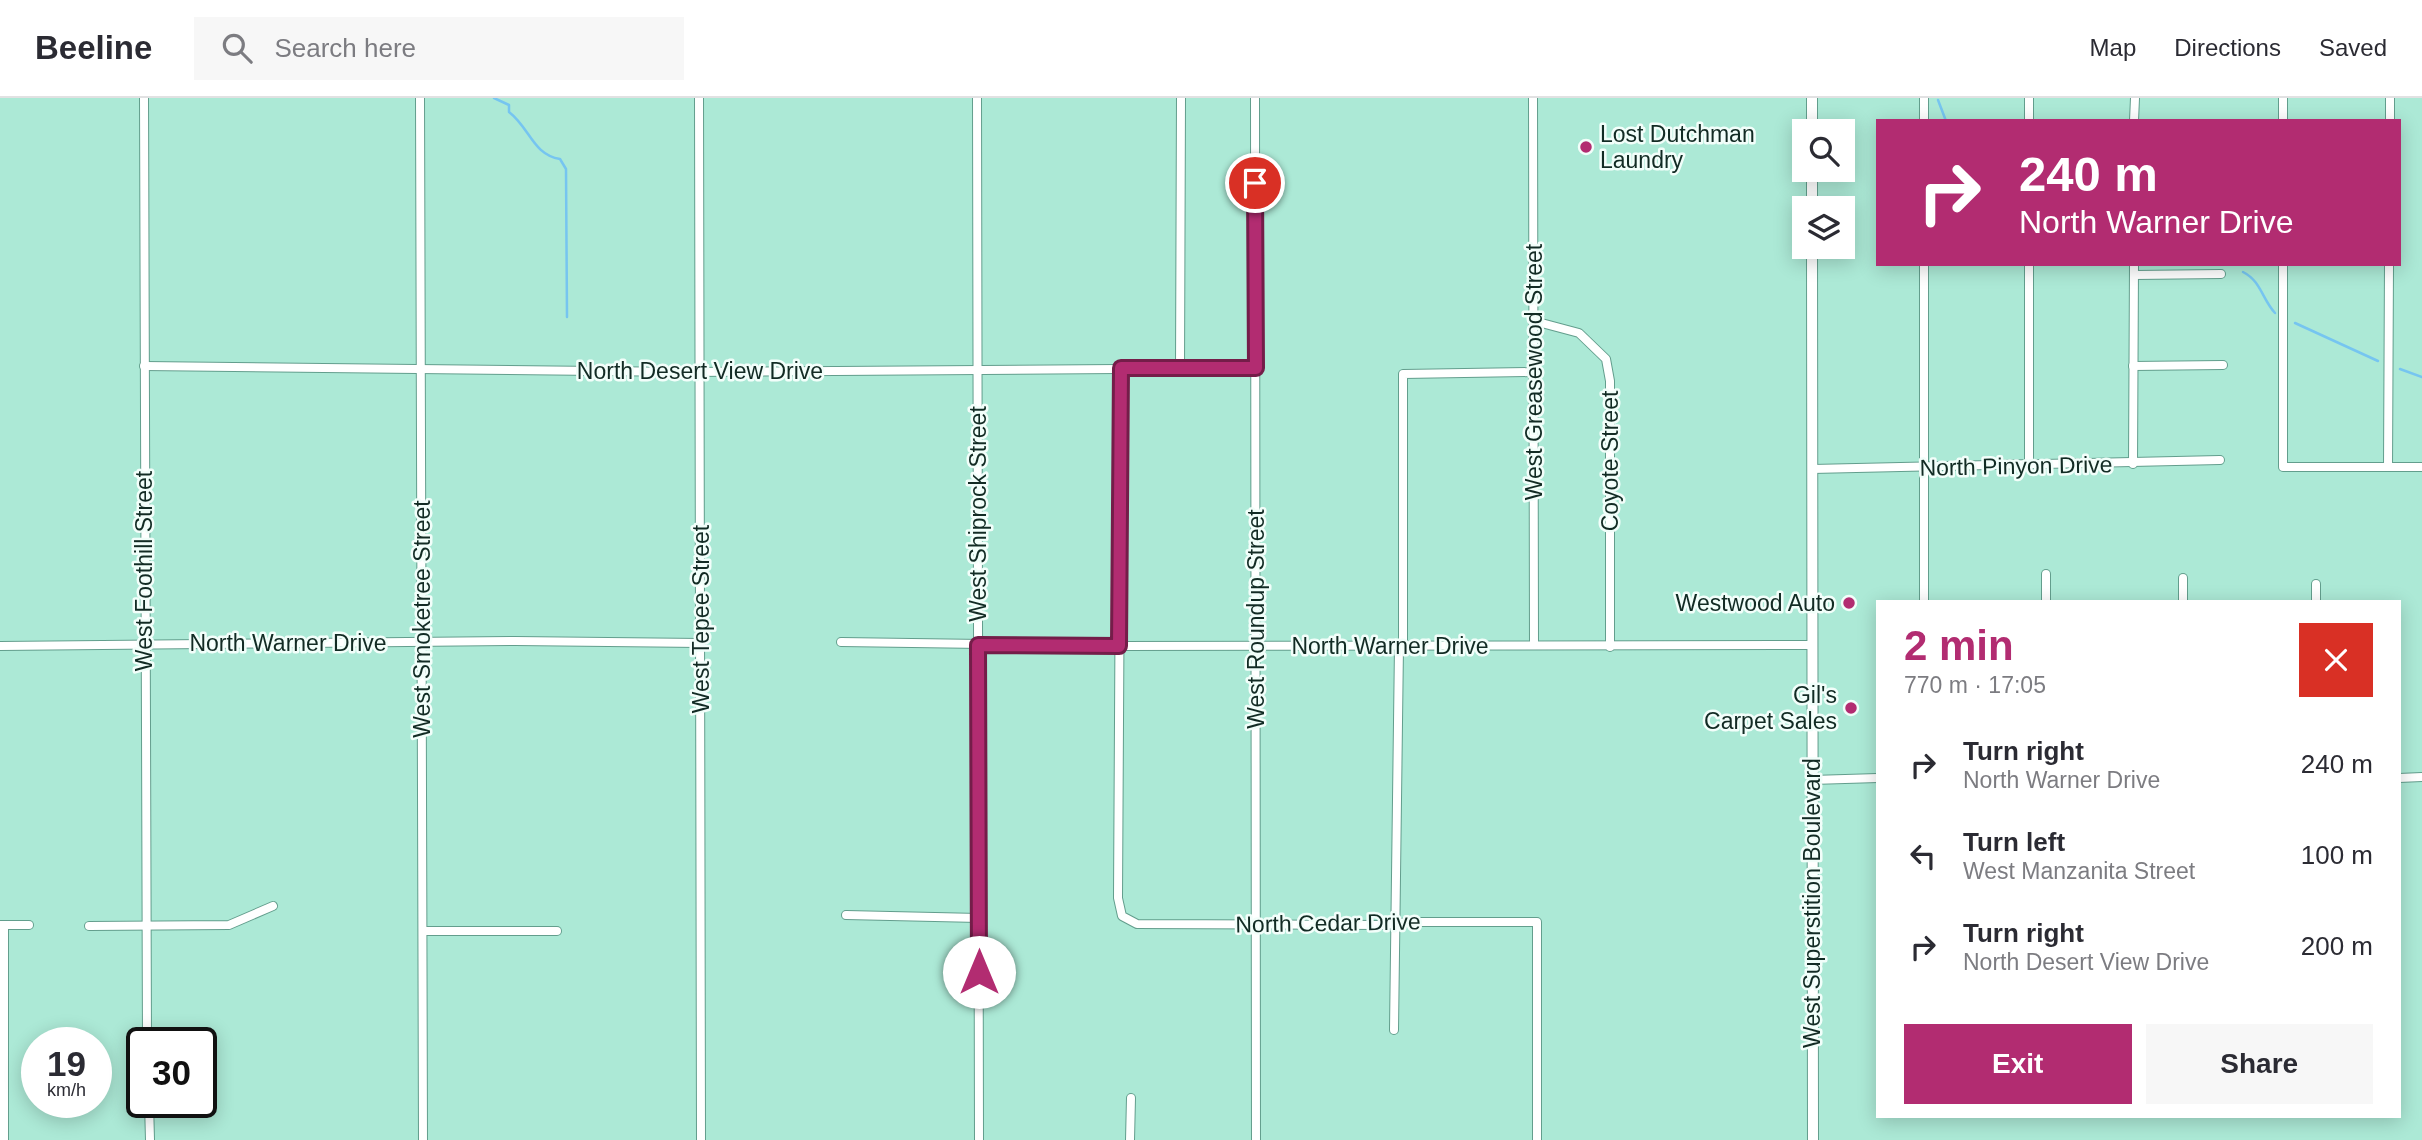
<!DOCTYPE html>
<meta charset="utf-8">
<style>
:root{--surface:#fff;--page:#f7f7f7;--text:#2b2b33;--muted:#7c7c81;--line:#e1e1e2;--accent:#b22c71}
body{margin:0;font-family:Helvetica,sans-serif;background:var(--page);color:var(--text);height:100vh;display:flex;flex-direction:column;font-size:26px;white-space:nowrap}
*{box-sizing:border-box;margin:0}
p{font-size:23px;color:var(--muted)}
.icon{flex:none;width:38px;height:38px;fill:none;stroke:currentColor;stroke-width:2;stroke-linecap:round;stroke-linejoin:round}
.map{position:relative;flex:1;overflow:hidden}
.sheet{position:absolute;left:1876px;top:502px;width:525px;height:518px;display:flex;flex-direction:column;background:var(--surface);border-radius:0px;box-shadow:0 4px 18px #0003}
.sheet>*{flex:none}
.top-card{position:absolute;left:1876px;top:21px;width:525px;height:147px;border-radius:0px;box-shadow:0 4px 18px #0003;background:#b22c71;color:#fff;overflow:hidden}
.tools{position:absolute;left:1792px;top:21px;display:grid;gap:14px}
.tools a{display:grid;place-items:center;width:63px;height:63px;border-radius:0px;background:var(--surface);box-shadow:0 4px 18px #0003;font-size:35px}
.speed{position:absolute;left:21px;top:929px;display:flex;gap:14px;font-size:35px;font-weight:700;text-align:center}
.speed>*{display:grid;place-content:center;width:91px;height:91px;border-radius:50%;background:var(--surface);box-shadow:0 4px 18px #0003;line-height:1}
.speed small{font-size:18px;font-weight:400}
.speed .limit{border:4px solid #111;border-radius:10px;background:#fff;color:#111}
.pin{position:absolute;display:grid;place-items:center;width:60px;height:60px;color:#fff;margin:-30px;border:4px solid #fff;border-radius:50%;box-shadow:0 2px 7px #0007}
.me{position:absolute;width:77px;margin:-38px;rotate:0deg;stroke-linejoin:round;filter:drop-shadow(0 0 5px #0008)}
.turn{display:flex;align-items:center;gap:24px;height:147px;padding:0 28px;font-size:32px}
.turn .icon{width:91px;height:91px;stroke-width:2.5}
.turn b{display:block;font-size:49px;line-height:60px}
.round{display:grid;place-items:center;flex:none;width:74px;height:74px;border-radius:0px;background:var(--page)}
.head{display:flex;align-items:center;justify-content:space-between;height:119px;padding:0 28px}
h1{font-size:42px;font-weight:700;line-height:52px;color:var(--accent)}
.primary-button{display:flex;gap:14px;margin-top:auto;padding:14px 28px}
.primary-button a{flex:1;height:80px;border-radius:0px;background:var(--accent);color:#fff;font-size:28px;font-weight:700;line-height:80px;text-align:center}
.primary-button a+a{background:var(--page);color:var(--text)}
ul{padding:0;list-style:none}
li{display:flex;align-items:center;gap:21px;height:91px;padding:0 28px}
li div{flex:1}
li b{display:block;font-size:26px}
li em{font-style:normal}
header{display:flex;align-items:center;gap:42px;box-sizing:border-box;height:98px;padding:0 35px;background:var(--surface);border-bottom:2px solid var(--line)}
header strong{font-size:33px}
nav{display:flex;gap:38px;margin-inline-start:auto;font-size:24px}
.search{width:490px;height:63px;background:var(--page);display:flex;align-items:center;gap:18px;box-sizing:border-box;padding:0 24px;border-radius:0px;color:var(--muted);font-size:26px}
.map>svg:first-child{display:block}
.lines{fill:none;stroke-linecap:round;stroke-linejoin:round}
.stream{stroke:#76c5f0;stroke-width:2.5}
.street-casing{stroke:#639e8d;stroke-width:10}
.secondary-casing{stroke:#639e8d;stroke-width:12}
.street{stroke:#fff;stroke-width:8}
.secondary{stroke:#fff;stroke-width:10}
.route-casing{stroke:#741d49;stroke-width:18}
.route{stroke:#b22c71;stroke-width:12}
.poi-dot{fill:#b22c71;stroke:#f2fefa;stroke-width:2.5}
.labels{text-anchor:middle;stroke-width:5;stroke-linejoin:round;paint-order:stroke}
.poi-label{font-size:23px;fill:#122b24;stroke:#f2fefa;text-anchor:end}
.street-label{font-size:23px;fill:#122b24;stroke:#f2fefa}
</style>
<header>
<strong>Beeline</strong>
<div class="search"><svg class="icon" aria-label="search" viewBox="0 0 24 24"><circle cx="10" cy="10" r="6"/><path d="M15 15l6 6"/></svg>Search here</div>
<nav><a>Map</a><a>Directions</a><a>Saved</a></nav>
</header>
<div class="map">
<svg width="2422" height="1042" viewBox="0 0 2422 1042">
<rect width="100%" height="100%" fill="#ace9d6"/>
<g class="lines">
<g class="stream">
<path d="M494 0 509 7V14C530 30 533 57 560 61L566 71 567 219"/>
<path d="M1938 2 1946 23"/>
<path d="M2243 174C2261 183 2262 201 2275 215"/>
<path d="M2295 225 2378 263"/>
<path d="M2400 271 2422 279"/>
</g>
<g class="street-casing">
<g id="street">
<path d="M144 0 147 945"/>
<path d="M420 0 423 1042"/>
<path d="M699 0 701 1042"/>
<path d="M977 0 979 1042"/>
<path d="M1255 0 1256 1042"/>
<path d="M1533 0 1534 547"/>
<path d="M1924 0V23"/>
<path d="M2029 0V23"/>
<path d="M2283 0V23"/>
<path d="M2134 23 2135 0"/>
<path d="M2390 23V0"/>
<path d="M1924 166V504"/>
<path d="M2029 166V368"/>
<path d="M2283 166V369H2422"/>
<path d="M2134 177 2221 176"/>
<path d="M1534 223 1579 235 1606 261 1610 283V549"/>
<path d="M144 268 688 274 1256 270"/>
<path d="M2133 268 2223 267"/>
<path d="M1121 270 1118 800 1122 818 1137 826 1385 827 1409 824H1537V1042"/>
<path d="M1180 270 1181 0"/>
<path d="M2133 366 2134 166"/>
<path d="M2388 369 2389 166"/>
<path d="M1812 371 2220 362"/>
<path d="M2046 476V504"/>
<path d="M2183 480V504"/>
<path d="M2316 486V504"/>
<path d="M841 544 1119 548 1813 547"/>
<path d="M0 548 515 543 701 545"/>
<path d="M1403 548V276L1533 274"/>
<path d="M2399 680 2422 679"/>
<path d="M1812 682 1878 680"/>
<path d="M846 817 979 820"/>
<path d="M0 827H29"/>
<path d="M89 828 229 827 273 808"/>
<path d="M423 833H557"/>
<path d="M1394 932 1399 548"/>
<path d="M149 1004 150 1042"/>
<path d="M4 1042V827"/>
<path d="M1130 1042 1131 1000"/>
</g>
</g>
<g class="secondary-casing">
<g id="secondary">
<path d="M1812 0V33"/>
<path d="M1812 72V110"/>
<path d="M1812 149 1813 1042"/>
</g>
</g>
<use href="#street" class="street"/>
<use href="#secondary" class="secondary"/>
</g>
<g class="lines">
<g class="route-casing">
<path id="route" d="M979 874 978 547 1119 548 1121 270H1256L1255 85"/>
</g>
<use href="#route" class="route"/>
</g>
<g class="poi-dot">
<circle cx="1586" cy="49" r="7"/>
<circle cx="1849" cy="505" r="7"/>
<circle cx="1851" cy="610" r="7"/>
</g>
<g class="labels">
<g class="poi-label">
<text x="1600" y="44" text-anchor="start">Lost Dutchman<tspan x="1600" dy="26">Laundry</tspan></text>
<text x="1835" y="513">Westwood Auto</text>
<text x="1837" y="605">Gil's<tspan x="1837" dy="26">Carpet Sales</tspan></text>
</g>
<g class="street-label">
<text x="700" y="281">North Desert View Drive</text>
<text transform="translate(1534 274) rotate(-90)" y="8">West Greasewood Street</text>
<text transform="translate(1610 363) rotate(-90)" y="8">Coyote Street</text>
<text transform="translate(2016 368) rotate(-1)" y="8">North Pinyon Drive</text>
<text transform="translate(978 416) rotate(-90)" y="8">West Shiprock Street</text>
<text transform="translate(144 473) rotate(-90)" y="8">West Foothill Street</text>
<text transform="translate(422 521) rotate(-90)" y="8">West Smoketree Street</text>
<text transform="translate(701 521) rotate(-90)" y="8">West Tepee Street</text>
<text transform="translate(1256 521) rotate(-90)" y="8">West Roundup Street</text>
<text x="288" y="553">North Warner Drive</text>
<text x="1390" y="556">North Warner Drive</text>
<text transform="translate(1812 805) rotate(-90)" y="8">West Superstition Boulevard</text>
<text transform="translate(1328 825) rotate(-1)" y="8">North Cedar Drive</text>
</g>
</g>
</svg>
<div class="tools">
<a><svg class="icon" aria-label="search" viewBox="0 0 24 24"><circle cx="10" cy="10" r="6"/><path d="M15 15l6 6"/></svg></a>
<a><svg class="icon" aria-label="layers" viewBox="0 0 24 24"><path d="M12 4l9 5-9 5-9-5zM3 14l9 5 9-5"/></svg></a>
</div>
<div class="speed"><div>19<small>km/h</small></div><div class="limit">30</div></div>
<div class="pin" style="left:1255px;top:85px;background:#d93025"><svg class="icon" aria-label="arrive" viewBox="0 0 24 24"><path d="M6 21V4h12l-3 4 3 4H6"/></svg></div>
<svg class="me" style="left:979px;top:874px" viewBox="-20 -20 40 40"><circle r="19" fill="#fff"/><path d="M0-13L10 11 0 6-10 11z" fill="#b22c71"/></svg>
<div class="top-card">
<div class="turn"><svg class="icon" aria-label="right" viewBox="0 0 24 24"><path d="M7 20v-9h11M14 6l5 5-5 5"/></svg><div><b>240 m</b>North Warner Drive</div></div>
</div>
<section class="sheet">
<div class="head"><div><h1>2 min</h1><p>770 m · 17:05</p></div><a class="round" style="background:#d93025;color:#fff"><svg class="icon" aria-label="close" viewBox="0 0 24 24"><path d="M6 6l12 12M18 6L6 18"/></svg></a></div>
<ul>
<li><svg class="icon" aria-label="right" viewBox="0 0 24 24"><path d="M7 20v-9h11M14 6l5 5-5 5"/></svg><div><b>Turn right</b><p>North Warner Drive</p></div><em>240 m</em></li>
<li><svg class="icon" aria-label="left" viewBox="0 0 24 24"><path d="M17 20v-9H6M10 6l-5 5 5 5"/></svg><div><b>Turn left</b><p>West Manzanita Street</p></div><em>100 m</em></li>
<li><svg class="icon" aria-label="right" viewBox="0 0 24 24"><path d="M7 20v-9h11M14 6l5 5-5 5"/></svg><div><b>Turn right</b><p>North Desert View Drive</p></div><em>200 m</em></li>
</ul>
<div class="primary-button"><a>Exit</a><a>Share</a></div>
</section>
</div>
